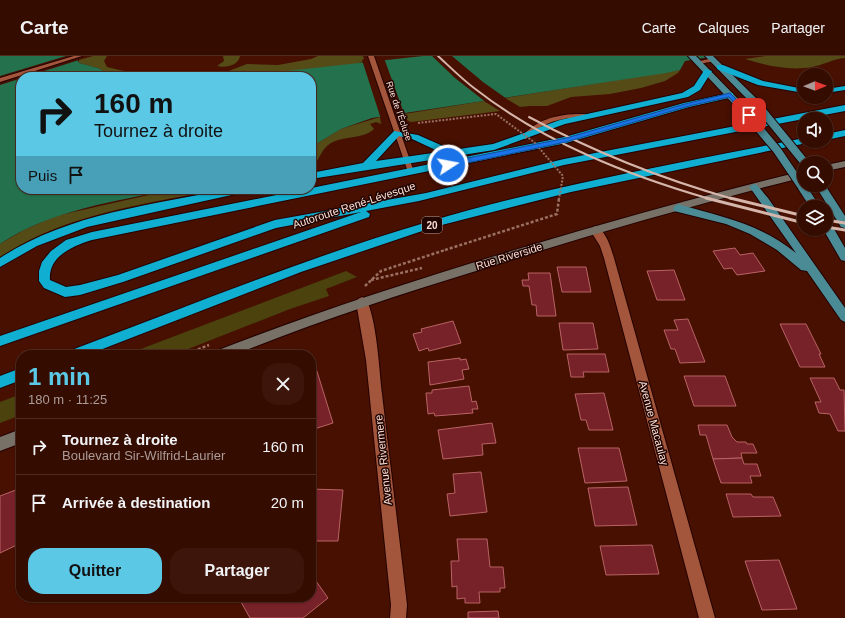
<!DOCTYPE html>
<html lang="fr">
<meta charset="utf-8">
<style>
:root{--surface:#350c00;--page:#3d150a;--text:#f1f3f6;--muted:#aa9b99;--line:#4f2c22;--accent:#5bc8e6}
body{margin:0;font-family:Helvetica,sans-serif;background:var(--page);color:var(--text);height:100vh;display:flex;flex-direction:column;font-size:15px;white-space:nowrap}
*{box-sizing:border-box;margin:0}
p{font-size:13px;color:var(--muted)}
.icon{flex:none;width:22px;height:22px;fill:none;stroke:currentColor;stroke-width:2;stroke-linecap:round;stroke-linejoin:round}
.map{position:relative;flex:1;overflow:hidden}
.drawer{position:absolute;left:16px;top:294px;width:300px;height:252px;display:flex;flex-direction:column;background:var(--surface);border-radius:16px;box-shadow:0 1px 3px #0004,0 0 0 1px var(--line)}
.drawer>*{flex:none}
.hud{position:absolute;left:16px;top:16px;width:300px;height:122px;border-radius:16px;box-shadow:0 1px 3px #0004,0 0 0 1px var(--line);background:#5bc8e6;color:#111;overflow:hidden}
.needle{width:26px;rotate:89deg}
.tools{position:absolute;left:797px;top:12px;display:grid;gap:8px}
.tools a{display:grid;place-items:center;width:36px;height:36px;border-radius:50%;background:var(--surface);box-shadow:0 1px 3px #0004,0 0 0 1px var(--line);font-size:20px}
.pin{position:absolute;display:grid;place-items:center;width:34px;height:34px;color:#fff;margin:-17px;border-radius:8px;box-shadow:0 2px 6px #0006}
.me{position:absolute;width:44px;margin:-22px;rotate:79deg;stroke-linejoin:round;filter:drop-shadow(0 0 3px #0008)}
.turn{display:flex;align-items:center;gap:14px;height:84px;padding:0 12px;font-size:18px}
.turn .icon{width:52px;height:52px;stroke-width:2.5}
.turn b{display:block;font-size:28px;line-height:34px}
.then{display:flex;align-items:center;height:38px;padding:0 12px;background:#0003;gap:8px;font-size:15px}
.round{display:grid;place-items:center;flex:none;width:42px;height:42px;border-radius:16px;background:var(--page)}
.headline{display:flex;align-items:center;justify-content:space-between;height:68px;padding:0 12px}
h1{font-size:24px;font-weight:700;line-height:30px;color:var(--accent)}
.action{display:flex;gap:8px;margin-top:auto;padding:8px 12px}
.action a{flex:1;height:46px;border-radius:16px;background:var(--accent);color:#111;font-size:16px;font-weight:700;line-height:46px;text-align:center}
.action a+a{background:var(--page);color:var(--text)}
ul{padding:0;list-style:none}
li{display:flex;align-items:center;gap:12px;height:56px;padding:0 12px;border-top:1px solid var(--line)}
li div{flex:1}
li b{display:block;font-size:15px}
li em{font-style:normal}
header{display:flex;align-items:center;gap:24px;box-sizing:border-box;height:56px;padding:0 20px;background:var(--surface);border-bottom:1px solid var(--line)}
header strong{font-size:19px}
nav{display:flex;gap:22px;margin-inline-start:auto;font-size:14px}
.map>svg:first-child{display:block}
.green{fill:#4b420d}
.forest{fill:#554b17}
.water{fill:#24714d}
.pier{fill:#471000}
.building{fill:#772129;stroke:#b86365}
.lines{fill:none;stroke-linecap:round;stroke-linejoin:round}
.lane-casing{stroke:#240200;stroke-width:2}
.street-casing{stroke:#240200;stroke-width:2}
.secondary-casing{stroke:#240200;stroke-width:2}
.primary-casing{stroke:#240200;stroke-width:2}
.highway-casing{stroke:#240200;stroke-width:2}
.path{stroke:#9a7063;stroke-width:2.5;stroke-dasharray:3 2;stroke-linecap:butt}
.lane{fill:#a3563b;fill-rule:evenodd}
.street{fill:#a3563b;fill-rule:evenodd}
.secondary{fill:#777168;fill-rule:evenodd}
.primary{fill:#4b8b95;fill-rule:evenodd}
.highway{fill:#10afd1;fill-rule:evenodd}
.rail-far1{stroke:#d6b6ab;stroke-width:2}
.rail{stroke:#d6b6ab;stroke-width:3}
.primary-bridge-casing{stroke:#240200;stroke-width:10;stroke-linecap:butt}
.path-bridge-far1{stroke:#9a7063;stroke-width:2;stroke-dasharray:2 1.5;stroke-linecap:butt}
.path-bridge{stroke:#9a7063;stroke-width:2.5;stroke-dasharray:3 2;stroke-linecap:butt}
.primary-bridge{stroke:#4b8b95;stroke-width:8}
.route{fill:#1a73e8;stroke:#114b97}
.labels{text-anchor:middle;stroke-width:3;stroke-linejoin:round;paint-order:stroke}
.far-street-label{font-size:9px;fill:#fbe0d7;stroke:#210400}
.shield{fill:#210400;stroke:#ba9e96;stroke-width:1}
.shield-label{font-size:10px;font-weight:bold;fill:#fbe0d7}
.street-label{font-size:11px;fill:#fbe0d7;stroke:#210400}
</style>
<header>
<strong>Carte</strong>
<nav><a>Carte</a><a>Calques</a><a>Partager</a></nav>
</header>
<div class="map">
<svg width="845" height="562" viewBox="0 0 845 562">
<rect width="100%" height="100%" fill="#471000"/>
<g class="green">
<path d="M346 215 357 221 326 233 329 240 290 253 173 299H125Z"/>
<path d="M21 338V359L0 367V346Z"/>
</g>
<g class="forest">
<path d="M93 0H107L104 5 107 11 124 15 131 21 111 19 98 12 79 7V4Z"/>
<path d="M223 0H240C238 10 226 12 217 10L224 5Z"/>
<path d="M318 0H363L364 3 362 4 363 6 355 8C299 15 244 21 188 21L194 16 216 18 226 16 247 8 278 9 311 3Z"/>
<path d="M766 0H845V2C833 3 823 9 812 11 790 15 767 10 745 3Z"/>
<path d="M680 14 678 17 665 25 641 32 610 38 571 41 547 50H530L520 51 505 42Z"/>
<path d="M484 45 500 55 411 66 407 64 404 58Z"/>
<path d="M380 61 381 68 376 66 370 68 374 73C361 85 341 78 327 90 321 95 318 106 311 113V91L341 73Z"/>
<path d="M175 133H219C144 149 64 157 0 202V188L24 174 56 160Z"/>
</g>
<g class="water">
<path d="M0 0H76L79 7 83 8 98 12 111 19 127 21H21V133H175C116 145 51 154 0 188Z"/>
<path d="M423 0H716L685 5 680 14 666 17 372 62 341 73 311 91V21H232Z"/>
</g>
<g class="pier">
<path d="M66 0H76L79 4 0 29V20Z"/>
<path d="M432 0H452L483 26 507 43 487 47 455 22Z"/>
<path d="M384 2 405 60 381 63 362 4Z"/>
</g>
<g class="building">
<path d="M735 192 740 199 753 197 765 215 737 219 732 212 724 213 713 195Z"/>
<path d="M557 211H586L591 236H562Z"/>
<path d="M674 214 685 244H657L647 215Z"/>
<path d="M528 217H550L556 260H537L536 249H532L529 230H523L522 224H529Z"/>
<path d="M688 263 705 306 680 307 675 293H671L664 274H678L674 264Z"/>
<path d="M453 265 461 287 429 295 428 292 419 295 413 278 422 276 421 273Z"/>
<path d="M559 267H593L598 293 563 294Z"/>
<path d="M780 268H806L821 298H819L825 311H800Z"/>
<path d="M567 298H605L609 316H583L584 321H571Z"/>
<path d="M460 302V304L466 303 469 313 462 314 464 323 430 329 428 306Z"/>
<path d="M315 309 333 367 311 374V311Z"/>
<path d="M684 320H725L736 350H694Z"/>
<path d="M810 322H834L840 334H844L845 375H838L830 358 819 357 815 346H821Z"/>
<path d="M469 330 472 346 476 345 478 353H472L473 357 435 360 434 357 428 358 426 337H432V334Z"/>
<path d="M604 337 613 374H589L586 364H581L575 338Z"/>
<path d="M492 367 496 387 482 388 483 399 443 403 438 374Z"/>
<path d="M698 369H727L732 381 737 386H746L747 388H753L757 397H741L742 402 713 403 706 379H700Z"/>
<path d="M578 392H619L627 425 585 427Z"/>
<path d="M742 402 744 408H757L761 420H750L752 427H721L713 403Z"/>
<path d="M481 416 487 456 450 460 447 438 455 437 453 418Z"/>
<path d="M628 431 637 469 595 470 588 432Z"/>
<path d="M21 432V487L0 497V440Z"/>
<path d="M311 433 343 434 338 485H311Z"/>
<path d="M726 438H751L753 441H773L781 460 733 461Z"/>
<path d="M457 483H487L490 511H503L505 532H500V536H479L480 547H465V542L457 543V530L452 531 451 505H459Z"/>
<path d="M652 489 659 518 606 519 600 490Z"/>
<path d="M779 504 797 553 762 554 745 505Z"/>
<path d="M311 518 328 542 303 562H250L241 546 247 541H311Z"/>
<path d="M498 555 499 562H468V556Z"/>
</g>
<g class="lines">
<g class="lane-casing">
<g id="lane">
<path d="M74 0H82L0 26V22Z"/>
<path d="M368 0H374L414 116 413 118H411L408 116Z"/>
<path d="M713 2 715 3V5L699 8 696 6Z"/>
<path d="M576 58H585L588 60C584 63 578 62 573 62 554 63 539 69 526 83H522L521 82C535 64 555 59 576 58Z"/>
</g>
</g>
<g class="street-casing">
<g id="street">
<path d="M595 170C606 174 611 192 614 202L715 562H699L604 202 600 190 590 174Z"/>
<path d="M362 241 366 243C377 264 379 313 382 338 390 408 399 479 407 549L406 562H390L391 549 366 304 356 246 358 243Z"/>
</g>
</g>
<g class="secondary-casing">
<g id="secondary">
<path d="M845 105V111L826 115V109Z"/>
<path d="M804 115V121C694 149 584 180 476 215 394 240 313 267 234 299H214L216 295C315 256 416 224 518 193 612 165 708 138 804 115Z"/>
<path d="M21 373V387L0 395V381Z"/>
</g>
</g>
<g class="primary-casing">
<g id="primary">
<path d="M688 0H696L742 47V51H736Z"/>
<path d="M705 0H713L758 44V48H752Z"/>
<path d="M754 128 757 129 768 142 845 252V266L841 264 807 215 801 214 777 194 750 178 726 168 674 155 673 152 678 148C724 162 757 166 796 197L751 133 749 131Z"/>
<path d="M802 128 806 129 820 151H810L797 131Z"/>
<path d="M815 129H825L845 160V172L841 171Z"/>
<path d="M826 165 830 166 845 192V205L841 204 823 173H826Z"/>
</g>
</g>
<g class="highway-casing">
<g id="highway">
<path d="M717 9H723L763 25 804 33V37L758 29 717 13Z"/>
<path d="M705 13 712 15 700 34 688 41 565 68 494 94 311 123V117L363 107 394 75 418 79 452 94 493 88 560 64 682 37 694 30ZM399 80 412 83 440 96 376 105Z"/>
<path d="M845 30V34L826 37V33Z"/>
<path d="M730 37H733V41L689 51 566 87 92 184C73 190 48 200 50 224L66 231 80 229 118 219 275 164 426 137 564 103 845 49V55L564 109 419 145 366 155 370 158 369 161 0 290V280L361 156 276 172 123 226 80 239 65 241 44 232 39 225V215L42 206 51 195 66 184 92 176 565 81 684 47Z"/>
<path d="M845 74V80L826 84V78Z"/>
<path d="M804 82V85H808L807 87 571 136 434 171 301 216 87 299H67L69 295C189 250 308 201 431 165 553 129 679 107 804 82Z"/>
<path d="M228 133H250L245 136 87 171 37 190 0 211V202C67 158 151 149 228 133Z"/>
<path d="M21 312V324L0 332V320Z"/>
</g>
</g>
<g class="path">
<path d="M371 224 422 212"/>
<path d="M365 230 381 215 445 194"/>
<path d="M184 299 209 289"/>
</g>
<use href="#lane" class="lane"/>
<use href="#street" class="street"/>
<use href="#secondary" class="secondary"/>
<use href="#primary" class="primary"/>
<use href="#highway" class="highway"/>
<g class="rail-far1">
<path d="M438 0C450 11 462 23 474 32 543 86 627 119 710 143"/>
<path d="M529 61C594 96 662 123 733 143"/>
</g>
<g class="rail">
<path d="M706 142 804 167"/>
<path d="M730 142 804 160"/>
<path d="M826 164 845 167"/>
<path d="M826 171 845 174"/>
</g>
<g class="primary-bridge-casing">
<g id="primary-bridge">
<path d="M755 46 805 107"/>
<path d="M739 49 777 94 802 131"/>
</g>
</g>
<path class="path-bridge-far1" d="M418 67 496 58 534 86 563 120 559 143"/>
<path class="path-bridge" d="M445 194 557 158 559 142"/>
<use href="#primary-bridge" class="primary-bridge"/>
</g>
<path class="route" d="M730 37 751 58V61H746L729 41 689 50 566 86 448 111 445 109 448 106 566 82 685 48Z"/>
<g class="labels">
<g class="far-street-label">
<text transform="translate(399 55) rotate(71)" y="3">Rue de l'Écluse</text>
</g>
<rect class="shield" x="422" y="161" width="20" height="16" rx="3"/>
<g class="shield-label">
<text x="432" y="173">20</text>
</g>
<g class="street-label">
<text transform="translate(354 149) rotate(-18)" y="4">Autoroute René-Lévesque</text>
<text transform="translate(509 200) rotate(-17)" y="4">Rue Riverside</text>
<text transform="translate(654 367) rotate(75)" y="4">Avenue Macaulay</text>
<text transform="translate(383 404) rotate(-96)" y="4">Avenue Rivermere</text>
</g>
</g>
</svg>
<div class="tools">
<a><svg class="needle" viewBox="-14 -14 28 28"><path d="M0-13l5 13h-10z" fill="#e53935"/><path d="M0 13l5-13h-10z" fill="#aa9b99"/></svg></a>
<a><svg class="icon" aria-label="sound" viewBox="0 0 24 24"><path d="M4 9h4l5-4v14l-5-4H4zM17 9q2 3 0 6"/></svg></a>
<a><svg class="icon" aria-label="search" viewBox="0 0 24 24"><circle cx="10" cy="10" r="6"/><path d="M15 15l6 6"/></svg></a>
<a><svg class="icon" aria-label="layers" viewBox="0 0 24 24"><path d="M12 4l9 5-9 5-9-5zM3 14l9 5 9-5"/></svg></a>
</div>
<div class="pin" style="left:749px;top:59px;background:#d93025"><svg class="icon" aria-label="arrive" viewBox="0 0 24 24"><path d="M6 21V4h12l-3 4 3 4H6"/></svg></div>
<svg class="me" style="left:448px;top:109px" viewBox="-20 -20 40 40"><circle r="17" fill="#1a73e8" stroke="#fff" stroke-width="3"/><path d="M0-11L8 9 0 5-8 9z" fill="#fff"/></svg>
<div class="hud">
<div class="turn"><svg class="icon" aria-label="right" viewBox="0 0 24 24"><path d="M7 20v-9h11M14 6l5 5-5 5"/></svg><div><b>160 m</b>Tournez à droite</div></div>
<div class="then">Puis<svg class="icon" aria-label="arrive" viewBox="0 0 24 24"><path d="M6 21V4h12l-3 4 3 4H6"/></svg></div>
</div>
<section class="drawer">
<div class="headline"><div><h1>1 min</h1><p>180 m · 11:25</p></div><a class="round"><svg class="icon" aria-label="close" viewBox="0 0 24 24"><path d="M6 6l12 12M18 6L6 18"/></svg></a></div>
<ul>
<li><svg class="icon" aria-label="right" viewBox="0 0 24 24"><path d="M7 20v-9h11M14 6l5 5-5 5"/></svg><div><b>Tournez à droite</b><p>Boulevard Sir-Wilfrid-Laurier</p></div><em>160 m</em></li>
<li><svg class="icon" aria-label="arrive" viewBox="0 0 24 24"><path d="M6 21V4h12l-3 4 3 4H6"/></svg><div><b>Arrivée à destination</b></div><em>20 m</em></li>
</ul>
<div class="action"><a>Quitter</a><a>Partager</a></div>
</section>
</div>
